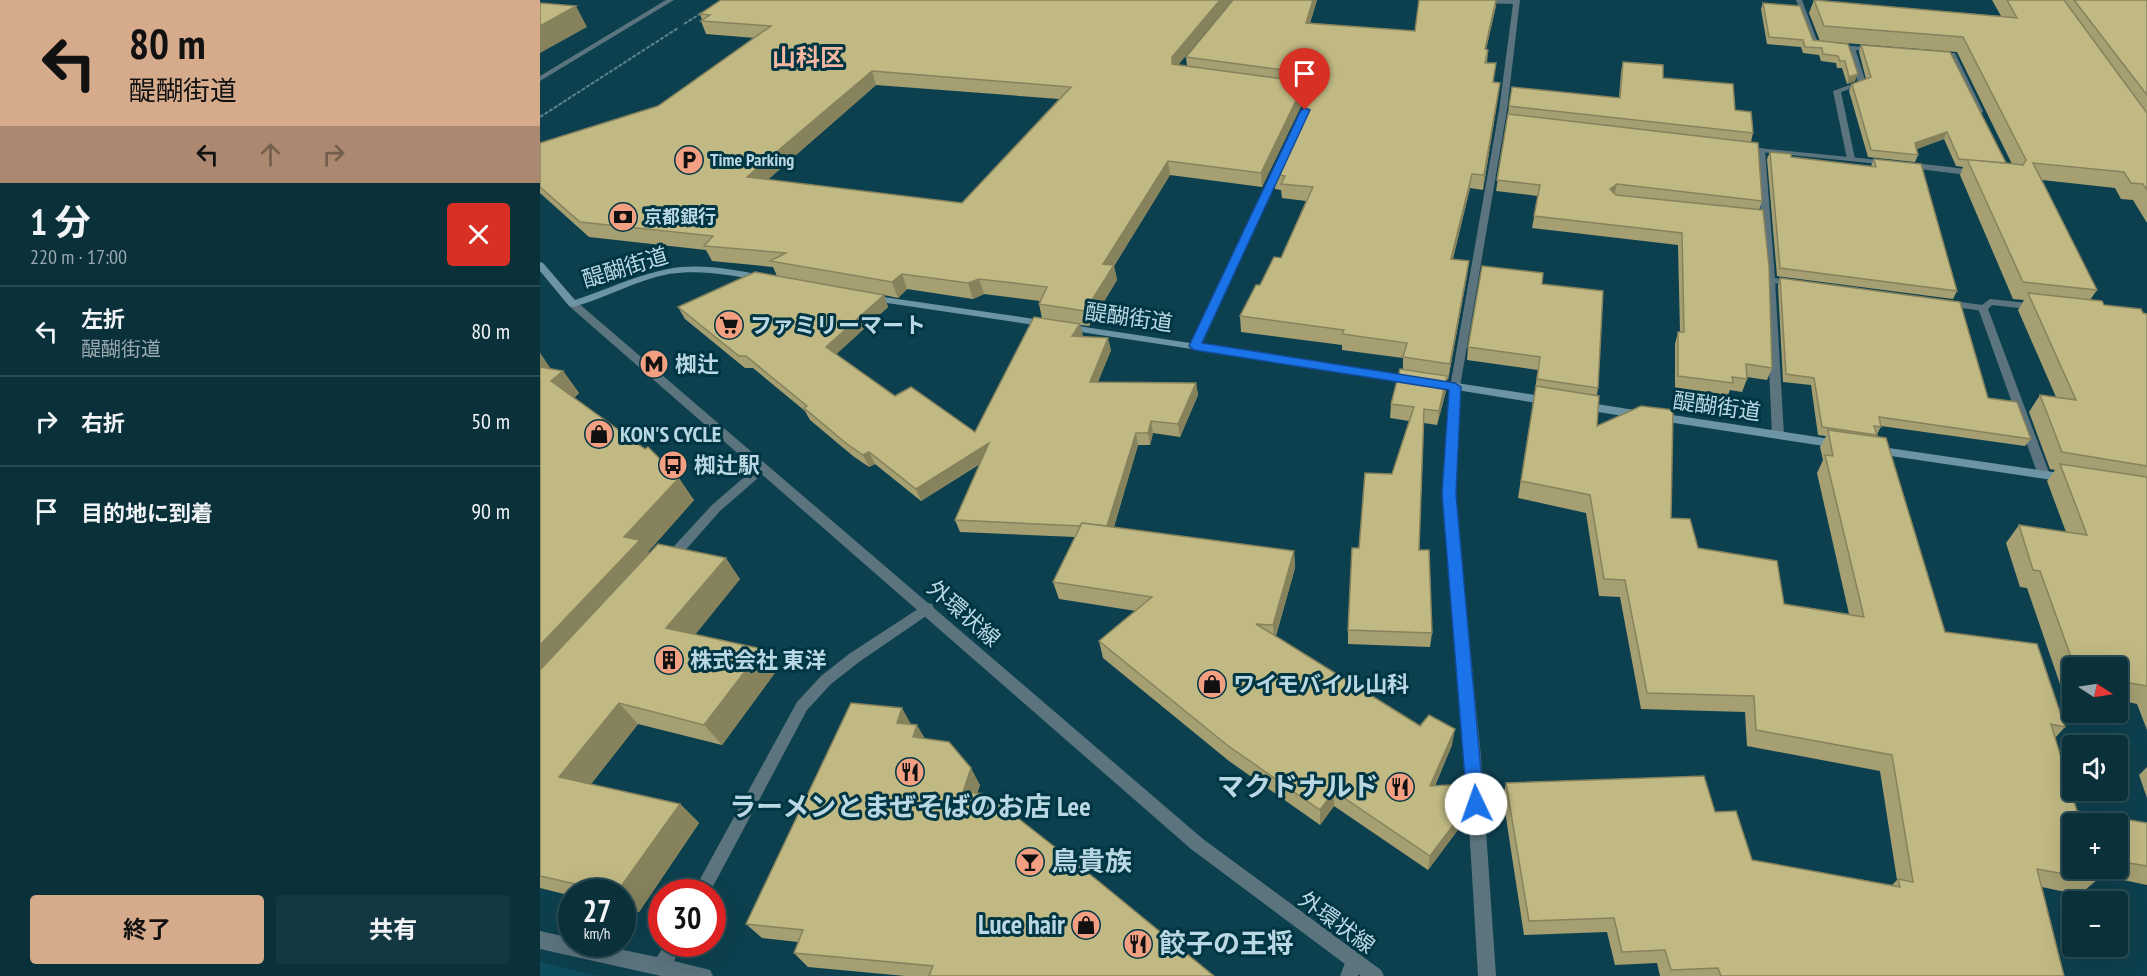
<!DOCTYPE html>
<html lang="ja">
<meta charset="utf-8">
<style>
:root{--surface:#0a303a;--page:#133842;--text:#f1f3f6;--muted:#99a9af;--line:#2a4b54;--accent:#d6ab8b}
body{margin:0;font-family:"PT Sans Narrow","Noto Sans JP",sans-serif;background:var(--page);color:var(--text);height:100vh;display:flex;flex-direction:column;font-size:22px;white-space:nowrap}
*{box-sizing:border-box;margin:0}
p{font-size:20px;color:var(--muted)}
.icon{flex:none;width:33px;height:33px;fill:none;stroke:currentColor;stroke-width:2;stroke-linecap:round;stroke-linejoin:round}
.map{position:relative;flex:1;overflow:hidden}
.drawer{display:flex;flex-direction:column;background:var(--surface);width:540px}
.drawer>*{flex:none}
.hud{background:#d6ab8b;color:#111;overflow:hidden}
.needle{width:39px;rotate:102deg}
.fabs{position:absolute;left:1522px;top:657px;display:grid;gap:12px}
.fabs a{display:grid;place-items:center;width:66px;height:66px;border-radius:6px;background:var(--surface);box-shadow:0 6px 24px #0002,0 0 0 2px var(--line);font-size:30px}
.speed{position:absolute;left:18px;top:879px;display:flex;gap:12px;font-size:30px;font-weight:700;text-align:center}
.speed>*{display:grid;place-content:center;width:78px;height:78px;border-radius:50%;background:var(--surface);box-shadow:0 6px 24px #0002,0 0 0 2px var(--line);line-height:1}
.speed small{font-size:15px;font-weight:400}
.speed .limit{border:9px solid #d22;background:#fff;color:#111}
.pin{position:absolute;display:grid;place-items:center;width:51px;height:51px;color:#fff;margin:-62px -26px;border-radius:50% 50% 50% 0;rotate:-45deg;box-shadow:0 0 6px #0007}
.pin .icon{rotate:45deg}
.me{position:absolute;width:66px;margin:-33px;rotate:357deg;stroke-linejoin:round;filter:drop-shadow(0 0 4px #0008)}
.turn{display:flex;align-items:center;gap:21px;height:126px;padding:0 30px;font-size:27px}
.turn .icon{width:78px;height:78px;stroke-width:2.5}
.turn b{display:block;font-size:42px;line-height:51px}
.lanes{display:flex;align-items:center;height:57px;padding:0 30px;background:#0003;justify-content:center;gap:30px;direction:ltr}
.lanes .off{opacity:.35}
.round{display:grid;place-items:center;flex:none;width:63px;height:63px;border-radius:6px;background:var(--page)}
.headline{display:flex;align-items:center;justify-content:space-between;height:102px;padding:0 30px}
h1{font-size:36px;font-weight:700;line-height:45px}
.button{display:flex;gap:12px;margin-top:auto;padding:12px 30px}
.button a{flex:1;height:69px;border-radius:6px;background:var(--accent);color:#111;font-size:24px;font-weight:700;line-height:69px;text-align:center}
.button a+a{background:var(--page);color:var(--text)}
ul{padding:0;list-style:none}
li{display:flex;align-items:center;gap:18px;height:90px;padding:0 30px;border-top:2px solid var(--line)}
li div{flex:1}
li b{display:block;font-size:22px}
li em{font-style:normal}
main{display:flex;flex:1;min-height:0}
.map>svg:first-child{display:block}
.built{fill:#0d4c5d}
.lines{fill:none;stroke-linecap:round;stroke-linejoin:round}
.path{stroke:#5a8390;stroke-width:2;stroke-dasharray:4 1.5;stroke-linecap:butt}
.service{fill:#5b747d;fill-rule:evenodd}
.minor{fill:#5b747d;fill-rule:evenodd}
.tertiary{fill:#5b747d;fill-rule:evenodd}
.secondary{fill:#6c94a2;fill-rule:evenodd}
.wall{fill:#a59f72;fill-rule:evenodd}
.shaded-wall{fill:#86825c}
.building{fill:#c0b984;stroke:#86825c;stroke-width:1.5;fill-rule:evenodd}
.route{fill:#1a73e8;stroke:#114b97;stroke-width:1.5}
.labels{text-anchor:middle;stroke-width:6;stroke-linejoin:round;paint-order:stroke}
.far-poi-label{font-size:18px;font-weight:bold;fill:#bad8e3;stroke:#003543;text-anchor:start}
.street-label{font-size:22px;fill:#bad8e3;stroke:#003543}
.poi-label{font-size:22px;font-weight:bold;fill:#bad8e3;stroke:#003543;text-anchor:start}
.far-district-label{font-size:24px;font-weight:bold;fill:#f6b8a0;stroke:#003543}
.near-poi-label{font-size:27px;font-weight:bold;fill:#bad8e3;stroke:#003543;text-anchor:end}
</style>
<main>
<section class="drawer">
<div class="hud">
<div class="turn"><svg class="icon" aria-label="left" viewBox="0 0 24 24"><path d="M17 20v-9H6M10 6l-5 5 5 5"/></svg><div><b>80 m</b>醍醐街道</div></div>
<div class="lanes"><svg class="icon" aria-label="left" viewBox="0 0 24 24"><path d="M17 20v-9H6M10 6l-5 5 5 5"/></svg><svg class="icon off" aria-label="ahead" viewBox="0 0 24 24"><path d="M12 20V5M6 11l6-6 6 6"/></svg><svg class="icon off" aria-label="right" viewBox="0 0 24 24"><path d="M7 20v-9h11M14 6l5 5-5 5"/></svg></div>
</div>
<div class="headline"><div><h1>1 分</h1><p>220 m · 17:00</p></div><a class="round" style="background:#d93025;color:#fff"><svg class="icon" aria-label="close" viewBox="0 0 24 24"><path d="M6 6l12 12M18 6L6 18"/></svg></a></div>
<ul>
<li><svg class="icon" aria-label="left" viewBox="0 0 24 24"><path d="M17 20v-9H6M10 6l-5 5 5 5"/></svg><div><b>左折</b><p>醍醐街道</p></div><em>80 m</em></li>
<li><svg class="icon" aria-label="right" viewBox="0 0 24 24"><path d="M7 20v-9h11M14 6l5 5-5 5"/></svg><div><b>右折</b></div><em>50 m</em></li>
<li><svg class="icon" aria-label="arrive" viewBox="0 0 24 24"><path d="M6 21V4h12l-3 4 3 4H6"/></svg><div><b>目的地に到着</b></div><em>90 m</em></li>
</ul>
<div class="button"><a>終了</a><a>共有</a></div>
</section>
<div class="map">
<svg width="1607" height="976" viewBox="0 0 1607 976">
<rect width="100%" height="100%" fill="#0d404e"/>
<path class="built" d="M0 962 59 976H0Z"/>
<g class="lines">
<g class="path">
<path d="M144 24 163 12"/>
<path d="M0 117 138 28"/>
</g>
<g class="service">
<path d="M1311 46 1315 48 1326 83 1301 92 1315 159 1311 161 1307 159 1293 91 1318 82 1307 48Z"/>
<path d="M1204 146 1221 148 1225 150 1235 278 1256 281V285L1230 283 1225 280 1217 152 1204 150Z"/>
<path d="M1405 300 1443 305 1448 308 1443 311 1401 305 1400 303Z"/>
</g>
<g class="minor">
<path d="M913 0H980L967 110 920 387 915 494 941 757 956 976H938L925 757 903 494 910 387 959 110 973 4 916 2Z"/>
<path d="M1256 0H1262L1278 43 1336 48 1340 50 1336 52 1273 46Z"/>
<path d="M1393 52 1415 53 1443 111 1442 113 1435 111 1409 57 1393 56Z"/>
<path d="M748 87 774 90 778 92 771 106 767 108 763 106 769 94 748 91Z"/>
<path d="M1218 148 1349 161 1353 163 1349 165 1221 152H1218Z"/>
<path d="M738 160 745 162 659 346 654 349 650 348 649 346Z"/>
<path d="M1366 162 1435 170 1439 173 1435 176 1363 167 1362 165Z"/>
<path d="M1230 277 1235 280 1244 435 1238 439 1232 435 1225 280Z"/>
<path d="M1450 299 1496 304 1501 307 1496 310 1452 305 1448 309 1510 475 1508 478H1500L1498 475 1438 308Z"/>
<path d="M221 465 225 466 227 469 225 472 180 511 135 562H125L124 559 125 556 172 505 217 466Z"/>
<path d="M387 603 392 604 394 608 392 612 319 662 291 684 267 710 170 892H153L257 702 281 676 309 654Z"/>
<path d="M0 931 32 938V944H55L117 957 125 944H142L134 961 170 970 173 976H121L0 949Z"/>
<path d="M814 952 820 955 823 961 818 976H800L808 955Z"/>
</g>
<g class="tertiary">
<path d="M126 0H134L0 81V76Z"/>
<path d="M33 301 37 302 663 839 841 970 844 976H821L651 849 29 306V302Z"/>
</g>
<g class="secondary">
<path d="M0 262 3 263 35 300C66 290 96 275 128 269 159 263 191 269 221 275L226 278 221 281C191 275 160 269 129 274 96 280 66 298 33 307L29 306 0 271Z"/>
<path d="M330 295 508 321 513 324 508 327 327 300V296Z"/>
<path d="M525 324 873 377 878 380 873 383 521 329V325Z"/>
<path d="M890 379 1009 397 1015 401 1009 405 886 385 885 383Z"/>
<path d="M1044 402 1101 411 1107 415 1101 419 1040 409 1038 406Z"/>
<path d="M1119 413 1297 440 1303 444 1297 448 1115 420 1113 417Z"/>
<path d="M1335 446 1526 474 1532 478 1526 482 1331 453 1329 450Z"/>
</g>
</g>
<g class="wall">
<path d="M692 0 638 65 647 66 646 57 693 0H777L770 23 875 31 956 6 946 49 948 50 947 63 958 97 943 190 930 188 913 259 927 276 908 380 907 379 906 391 897 425 884 423 879 550 892 633 890 647 808 644V630L819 548 852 474 869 421 850 418 851 404 863 370V358L802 350V345L701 332 700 316 720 285 741 258 766 201 742 198 741 190 735 189 734 174 775 88 765 87 766 96 722 187 630 175 574 266 577 280 549 326 540 325 542 337 571 350 558 382 656 383 658 395 640 437 613 433 610 445H598L574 527 754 551 755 568 736 636 912 745 895 786 929 804 926 819 888 870 794 806 780 825 689 761 563 658 559 641 596 611 519 599 513 582 535 537 420 532 415 520 440 464 381 501 335 464 329 467 313 456 270 420 265 411 213 368H205L145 319 138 307 237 276 233 267 172 261 166 250 49 237 0 193V143L118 106 215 38 166 34 161 21 162 20 160 14ZM336 85 519 99 422 203 227 180ZM367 289 433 299 444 294 500 301 499 304 502 318 435 432 355 396 296 354 348 307 344 295 358 298Z"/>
<path d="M1274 0 1461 16 1452 0H1607V223L1593 200 1581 199 1575 188 1502 180 1557 290 1550 300 1564 305 1607 314V730L1597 704 1578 700V668H1533V692L1522 690 1487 588 1480 587 1466 543 1479 525 1526 532 1507 481 1515 470 1510 469 1489 412 1500 395 1516 397 1478 310 1484 300 1473 299 1420 175 1423 167 1416 166 1404 139 1376 149 1378 155 1375 162 1328 157 1309 91 1312 84 1326 79 1319 52 1321 45 1466 163 1472 164 1417 52 1280 41 1269 13Z"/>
<path d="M1223 3 1273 40 1308 44 1315 81 1307 84 1302 68H1297L1296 63 1281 61 1279 55 1263 53 1261 47 1227 44 1221 9Z"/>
<path d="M1083 62 1195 110 1213 133 1211 142 1222 201 1219 210 1232 368 1227 380 1207 377V379L1202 392 1190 390 1188 395 1135 388V344L1138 332H1140L1138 245 992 228 998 196 956 191 972 87 1079 98 1081 72Z"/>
<path d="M1230 152 1251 157 1331 166 1334 159 1417 291 1413 299 1237 276 1227 159Z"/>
<path d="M1240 278 1448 398 1491 439 1485 446 1341 426 1336 437 1405 632 1525 727 1515 738 1537 811 1607 823V885L1555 874 1557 880 1539 895 1502 887 1524 976H1120L1117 963 1075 965 1067 932 984 935 963 798 966 783 1175 812 1212 860 1352 885 1357 880 1340 771 1207 746 1205 712 1101 709 1080 597 1059 596 1046 513 978 498 998 370 927 360 928 347 1002 284 1058 388 1057 395V426L1131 518 1158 548 1244 604 1309 614 1277 473 1283 460 1280 447 1286 436 1278 435 1271 385 1243 382 1238 286ZM1578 824V868H1533Z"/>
<path d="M0 353 10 368 9 369 23 371 39 393 34 398 154 500 108 552 109 553 200 579 155 634 222 649 237 670 182 745 98 724 51 784 140 804 159 823 99 912 82 908V892H32V896L0 888Z"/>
<path d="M372 724 385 739 440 785 437 793 674 976H365L268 967 254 953 258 942 222 938 206 924Z"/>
<path d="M1607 767V798L1599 775Z"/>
</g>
<g class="shaded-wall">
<path d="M680 0H692L633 71 632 64V57Z"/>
<path d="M773 0H777L766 36V23Z"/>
<path d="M956 0H957L956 6 943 63 945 49Z"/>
<path d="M36 6 47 27 0 53V26Z"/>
<path d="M332 71 336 85 214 192 207 177Z"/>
<path d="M1318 74 1315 81 1307 84 1309 77Z"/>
<path d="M765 82 766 96 722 187 721 173Z"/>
<path d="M960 83 958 97 943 190 944 175Z"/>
<path d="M1407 132 1404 139 1372 151 1375 143Z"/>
<path d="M628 161 630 175 574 266 577 280 549 326 545 311 563 264Z"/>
<path d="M932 174 930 188 909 274 911 259Z"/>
<path d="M1077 184 1074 196 1070 189Z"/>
<path d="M929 261 927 276 908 380 910 364Z"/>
<path d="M362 274 367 289 358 298 352 282Z"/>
<path d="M439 279 444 294 433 299 428 283Z"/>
<path d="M344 295 348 307 291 359 286 347Z"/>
<path d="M540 324 543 336 535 348 532 336Z"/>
<path d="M568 338 571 350 553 394 550 382Z"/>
<path d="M0 353 10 368 0 376Z"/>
<path d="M23 371 39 393 27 404 11 381Z"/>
<path d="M907 376 906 391 897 425 899 411Z"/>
<path d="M656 383 658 395 640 437 638 424Z"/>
<path d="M611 421 613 433 610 445 608 433Z"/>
<path d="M596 433 598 445 570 539 567 527Z"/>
<path d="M449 443 453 455 381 501 376 489Z"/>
<path d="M329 452 335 464 329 467 323 455Z"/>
<path d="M139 478 154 500 108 552 116 562 0 689V645L84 537Z"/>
<path d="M754 551 755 568 734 641 733 625Z"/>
<path d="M186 558 200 579 143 650 126 628Z"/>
<path d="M222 649 237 670 182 745 164 725Z"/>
<path d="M79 703 98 724 41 797 19 777Z"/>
<path d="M362 708 372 726 357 723Z"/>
<path d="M377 725 387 742 373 737Z"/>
<path d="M915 729 912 745 888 801 890 786Z"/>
<path d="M431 768 440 785 432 809 423 792Z"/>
<path d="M794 791V806L780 825V810Z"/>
<path d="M140 804 159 823 99 912 82 899V892H77Z"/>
<path d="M929 804 926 819 888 870 890 856Z"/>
</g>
<g class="building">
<path d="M181 0H680L632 57V64L765 82 721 173 628 161 563 264 574 265 545 311 499 304 507 287 439 279 428 283 362 274 352 282 230 261 246 253 164 246 173 236 40 222 0 187V143L118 106 231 26 161 21 170 15 160 14ZM332 71 531 87 422 203 207 177Z"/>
<path d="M693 0H773L766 23 875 31 879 0H956L945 49 948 50 945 63H956L953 82 960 83 944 175 932 174 911 259 929 261 910 364 863 357 867 343 802 334 804 330 700 316 716 285H720L734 257 741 258 773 187 741 184 745 176 734 174 780 78 774 74 646 57Z"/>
<path d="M1274 0 1477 18 1467 0H1524L1607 113V190L1603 184 1591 183 1584 172 1493 163 1557 290 1483 282 1427 159 1483 165 1486 160 1423 37 1284 26Z"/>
<path d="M1534 0H1607V95Z"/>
<path d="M0 3 36 6 0 26Z"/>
<path d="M1223 3 1260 6 1273 40 1308 44 1318 74 1309 77 1305 61H1300L1298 56 1283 54 1282 48 1265 47 1263 40 1229 37Z"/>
<path d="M1321 45 1410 52 1466 163 1419 159 1407 132 1375 143 1378 155 1331 150 1312 84 1331 77Z"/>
<path d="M1083 62 1123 65V78L1193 84 1195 110 1211 112 1213 133 969 106 972 87 1080 98Z"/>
<path d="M968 114 1218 143 1222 201 1077 184 1070 189 1076 195 1223 210 1229 266 1232 368 1206 364 1207 379 1192 377 1193 383 1138 376V332H1144L1142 233 994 216 1000 185 957 180Z"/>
<path d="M1230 152 1251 154V157L1336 167 1334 159 1381 164 1417 291 1240 268Z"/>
<path d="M942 266 1003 273 1002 284 1063 291 1058 388 997 379 1000 357 928 347Z"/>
<path d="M215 272 344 295 286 347 355 396 371 387 435 432 494 317 540 324 532 336 568 338 550 382 656 383 638 424 611 421 608 433H596L567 526 542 523 540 526 415 520 449 443 376 489 329 452 323 455 307 444 264 408 267 406 206 356H199L138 307Z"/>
<path d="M1240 278 1420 302 1448 398 1477 402 1491 439 1339 417 1341 427 1334 426 1337 435 1282 427 1274 378 1246 374Z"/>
<path d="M1488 293 1562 301 1564 305 1601 309 1603 313 1607 314V466L1522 452 1500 395 1536 400Z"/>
<path d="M0 367 23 371 11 381 105 449 108 447 139 478 84 537 100 540 0 645Z"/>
<path d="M860 369 907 376 899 411 884 409 879 550H889L892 633 808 630 812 548H819L825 473 852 474 874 407 851 404Z"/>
<path d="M996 386 1059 396 1057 426 1101 406 1133 410 1131 518 1150 519 1158 548 1237 561 1244 604 1324 617 1285 455 1293 456 1288 430 1346 438 1405 632 1497 644 1525 727 1511 724 1537 811 1607 823V866L1578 861V824H1533V868H1553L1557 880 1497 869 1524 976H1181L1178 968 1131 970 1125 950 1082 952 1074 918 989 921 966 783 1164 776 1175 812 1196 811 1212 860 1360 887 1358 879 1373 882 1352 755 1216 730 1214 696 1107 693 1085 580 1064 579 1050 495 981 481Z"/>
<path d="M1520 464 1607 477V686L1578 681V668H1535L1500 571 1493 570 1479 525 1547 535Z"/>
<path d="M542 523 754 551 733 625 716 624 880 726 889 715 915 729 890 786 928 784 929 804 890 856 794 791 780 810 687 745 559 641 612 597 513 582Z"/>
<path d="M118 544 186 558 126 628 222 649 164 725 79 703 19 777 140 804 77 892H71L0 876V670Z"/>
<path d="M311 703 362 708 357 723 377 725 373 737 409 742 431 768 423 792 447 794 557 880 674 976H389L393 966 254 953 263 930 206 924Z"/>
</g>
<path class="route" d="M765 108 770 110 662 343 915 383 921 387 916 494 944 804 942 809 936 812 929 809 927 804 902 494 909 390 654 350 649 346 761 110Z"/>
<defs>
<g id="parking-disc" transform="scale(1.5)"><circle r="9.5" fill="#f2a081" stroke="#003543"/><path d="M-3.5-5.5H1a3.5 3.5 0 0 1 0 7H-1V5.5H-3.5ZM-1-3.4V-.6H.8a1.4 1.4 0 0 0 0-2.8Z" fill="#111"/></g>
<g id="bank-disc" transform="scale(1.5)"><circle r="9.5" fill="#f2a081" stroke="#003543"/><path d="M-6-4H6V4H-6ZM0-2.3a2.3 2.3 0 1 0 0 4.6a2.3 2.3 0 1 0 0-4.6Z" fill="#111"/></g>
<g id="supermarket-disc" transform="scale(1.5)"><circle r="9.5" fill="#f2a081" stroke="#003543"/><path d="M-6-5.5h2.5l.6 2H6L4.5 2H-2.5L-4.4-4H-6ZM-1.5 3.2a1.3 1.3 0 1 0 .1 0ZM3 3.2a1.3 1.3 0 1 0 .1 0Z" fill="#111"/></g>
<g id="metro-disc" transform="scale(1.5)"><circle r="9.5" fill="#f2a081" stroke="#003543"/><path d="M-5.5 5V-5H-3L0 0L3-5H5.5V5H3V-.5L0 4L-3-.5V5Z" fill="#111"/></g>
<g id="shop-disc" transform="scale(1.5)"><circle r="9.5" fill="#f2a081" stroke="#003543"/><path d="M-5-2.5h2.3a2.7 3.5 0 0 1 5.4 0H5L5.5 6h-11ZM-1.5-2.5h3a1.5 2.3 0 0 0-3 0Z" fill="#111"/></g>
<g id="bus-disc" transform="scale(1.5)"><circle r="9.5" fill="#f2a081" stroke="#003543"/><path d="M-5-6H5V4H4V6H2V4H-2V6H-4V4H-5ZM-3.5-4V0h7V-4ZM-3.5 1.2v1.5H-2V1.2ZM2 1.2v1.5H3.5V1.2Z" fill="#111"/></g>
<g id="building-disc" transform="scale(1.5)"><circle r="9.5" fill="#f2a081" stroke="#003543"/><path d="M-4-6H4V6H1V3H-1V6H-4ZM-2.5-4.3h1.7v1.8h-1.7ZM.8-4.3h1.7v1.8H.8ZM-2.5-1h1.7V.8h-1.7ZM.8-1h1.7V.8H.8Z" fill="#111"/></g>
<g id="restaurant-disc" transform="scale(1.5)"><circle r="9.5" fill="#f2a081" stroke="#003543"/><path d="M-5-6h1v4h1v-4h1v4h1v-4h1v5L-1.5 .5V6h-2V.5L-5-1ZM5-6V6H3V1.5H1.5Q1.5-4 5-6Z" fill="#111"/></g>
<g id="bar-disc" transform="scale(1.5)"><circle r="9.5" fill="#f2a081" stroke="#003543"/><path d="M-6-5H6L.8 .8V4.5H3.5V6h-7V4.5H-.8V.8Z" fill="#111"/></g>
</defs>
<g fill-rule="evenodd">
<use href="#parking-disc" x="149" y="160"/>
<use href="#bank-disc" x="83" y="217"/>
<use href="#supermarket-disc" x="189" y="325"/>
<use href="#metro-disc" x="114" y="364"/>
<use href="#shop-disc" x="59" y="434"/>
<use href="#bus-disc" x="133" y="465"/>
<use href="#building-disc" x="129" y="660"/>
<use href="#shop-disc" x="672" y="684"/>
<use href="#restaurant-disc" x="370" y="772"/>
<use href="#restaurant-disc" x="860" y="787"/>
<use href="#bar-disc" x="490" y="862"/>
<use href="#shop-disc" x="546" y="925"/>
<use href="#restaurant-disc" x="598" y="944"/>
</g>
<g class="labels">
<g class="far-poi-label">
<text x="170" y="166">Time Parking</text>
<text x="104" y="223">京都銀行</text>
</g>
<g class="street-label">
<text transform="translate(85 267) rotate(-17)" y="8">醍醐街道</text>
<text transform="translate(589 317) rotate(8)" y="8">醍醐街道</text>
<text transform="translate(1177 406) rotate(8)" y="8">醍醐街道</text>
<text transform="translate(424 613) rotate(41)" y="8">外環状線</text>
<text transform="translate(797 922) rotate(36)" y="8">外環状線</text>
</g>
<g class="poi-label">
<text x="210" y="333">ファミリーマート</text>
<text x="135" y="372">椥辻</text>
<text x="80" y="442">KON'S CYCLE</text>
<text x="154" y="473">椥辻駅</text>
<text x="150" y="668">株式会社 東洋</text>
<text x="693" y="692">ワイモバイル山科</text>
</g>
<g class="far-district-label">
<text x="268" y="66">山科区</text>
</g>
<g class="near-poi-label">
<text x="839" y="796">マクドナルド</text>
<text x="370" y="816" text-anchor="middle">ラーメンとまぜそばのお店 Lee</text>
<text x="511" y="871" text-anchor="start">鳥貴族</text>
<text x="525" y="934">Luce hair</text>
<text x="619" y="953" text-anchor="start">餃子の王将</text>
</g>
</g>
</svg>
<div class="fabs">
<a><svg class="needle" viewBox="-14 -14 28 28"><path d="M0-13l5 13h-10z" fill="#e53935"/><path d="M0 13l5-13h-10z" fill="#99a9af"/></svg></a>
<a><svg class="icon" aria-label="sound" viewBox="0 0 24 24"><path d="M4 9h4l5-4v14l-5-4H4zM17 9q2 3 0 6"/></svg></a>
<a>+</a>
<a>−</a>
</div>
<div class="speed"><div>27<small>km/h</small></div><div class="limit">30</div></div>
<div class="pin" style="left:765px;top:110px;background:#d93025"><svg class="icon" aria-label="arrive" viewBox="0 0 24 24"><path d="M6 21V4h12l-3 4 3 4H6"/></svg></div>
<svg class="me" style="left:936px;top:804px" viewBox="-20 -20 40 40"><circle r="19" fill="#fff"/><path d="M0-13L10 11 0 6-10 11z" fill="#1a73e8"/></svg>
</div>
</main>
